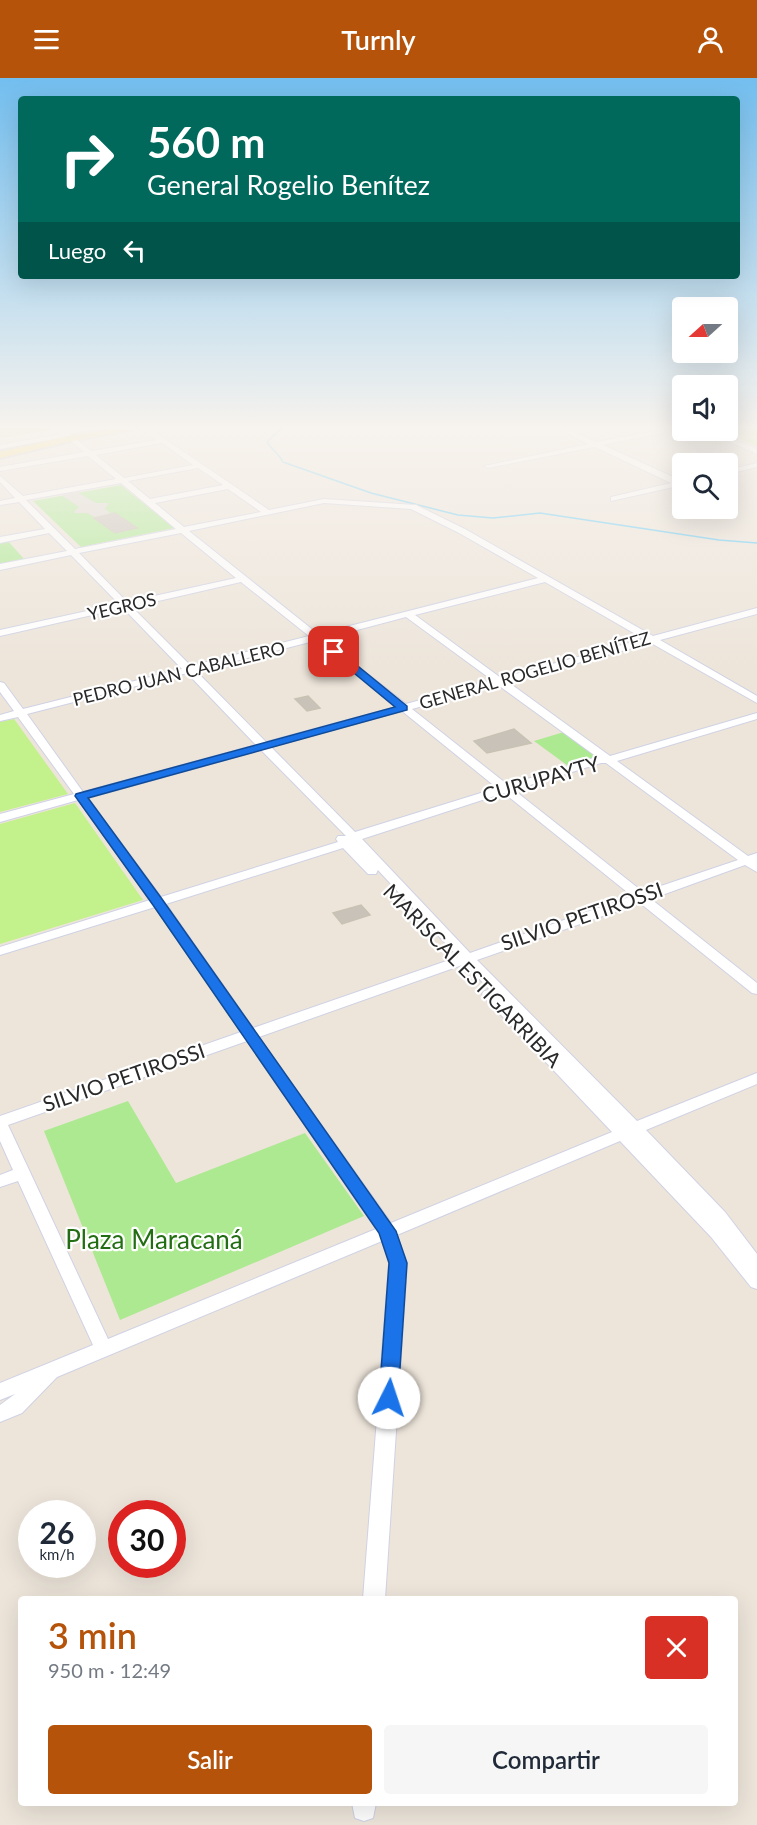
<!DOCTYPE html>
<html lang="es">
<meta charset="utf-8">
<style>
:root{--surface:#fff;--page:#f6f6f7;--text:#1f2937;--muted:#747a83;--accent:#b45309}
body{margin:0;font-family:Lato,sans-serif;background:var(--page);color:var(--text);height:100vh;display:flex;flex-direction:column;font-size:22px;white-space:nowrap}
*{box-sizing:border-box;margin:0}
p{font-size:20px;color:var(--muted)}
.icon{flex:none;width:33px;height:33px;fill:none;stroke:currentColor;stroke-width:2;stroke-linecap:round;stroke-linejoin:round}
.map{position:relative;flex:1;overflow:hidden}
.panel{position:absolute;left:18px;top:1518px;width:720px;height:210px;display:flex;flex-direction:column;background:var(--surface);border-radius:6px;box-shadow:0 6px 24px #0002}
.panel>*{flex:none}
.banner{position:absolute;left:18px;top:18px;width:722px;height:183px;border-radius:6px;box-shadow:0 6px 24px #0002;background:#00695c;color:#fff;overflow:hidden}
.needle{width:39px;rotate:249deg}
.buttons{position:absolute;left:672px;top:219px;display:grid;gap:12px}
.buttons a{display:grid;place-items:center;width:66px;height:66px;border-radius:6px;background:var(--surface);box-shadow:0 6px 24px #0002;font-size:30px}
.speed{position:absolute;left:18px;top:1422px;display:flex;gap:12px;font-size:30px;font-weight:700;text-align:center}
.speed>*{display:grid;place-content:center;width:78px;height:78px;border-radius:50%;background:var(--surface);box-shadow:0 6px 24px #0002;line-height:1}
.speed small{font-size:15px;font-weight:400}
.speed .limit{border:9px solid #d22;background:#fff;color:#111}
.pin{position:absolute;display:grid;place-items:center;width:51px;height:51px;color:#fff;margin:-26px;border-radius:12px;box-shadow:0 3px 9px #0006}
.me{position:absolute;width:66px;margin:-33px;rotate:4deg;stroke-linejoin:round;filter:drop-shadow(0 0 4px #0008)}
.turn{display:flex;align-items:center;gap:21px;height:126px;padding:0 30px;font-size:27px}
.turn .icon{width:78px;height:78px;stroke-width:2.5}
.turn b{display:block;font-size:42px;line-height:51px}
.then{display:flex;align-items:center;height:57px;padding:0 30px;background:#0003;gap:12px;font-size:22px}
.round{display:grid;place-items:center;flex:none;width:63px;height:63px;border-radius:6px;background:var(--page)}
.head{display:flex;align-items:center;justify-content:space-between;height:102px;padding:0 30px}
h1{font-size:36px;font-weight:600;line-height:45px;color:var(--accent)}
.primary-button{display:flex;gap:12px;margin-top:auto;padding:12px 30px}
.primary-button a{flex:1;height:69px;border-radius:6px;background:var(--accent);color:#fff;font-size:24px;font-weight:600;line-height:69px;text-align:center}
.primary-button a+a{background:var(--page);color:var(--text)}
header{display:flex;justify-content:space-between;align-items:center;height:78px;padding:0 30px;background:var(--accent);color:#fff;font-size:27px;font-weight:600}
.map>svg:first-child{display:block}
.green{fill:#ace991}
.pitch{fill:#c3f18b}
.plaza{fill:#ddd8d1}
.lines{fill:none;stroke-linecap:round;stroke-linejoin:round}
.stream{stroke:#62ccf9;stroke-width:1.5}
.building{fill:#c8c2b9;stroke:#c8c2b3;stroke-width:1.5}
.minor-casing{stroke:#cfd2e4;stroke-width:2}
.major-casing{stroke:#c7c7c7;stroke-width:4}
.minor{fill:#fff;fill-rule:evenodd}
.major{fill:#fdda4f;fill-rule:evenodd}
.route{fill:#1a73e8;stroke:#114b97;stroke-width:1.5}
.labels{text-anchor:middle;stroke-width:4.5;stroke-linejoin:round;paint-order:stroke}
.far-street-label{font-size:18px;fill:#292929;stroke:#fff}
.street-label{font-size:21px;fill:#292929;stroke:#fff}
.near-park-label{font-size:26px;fill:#236d13;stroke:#fff}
</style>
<header><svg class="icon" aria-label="menu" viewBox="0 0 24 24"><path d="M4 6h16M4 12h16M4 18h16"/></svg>Turnly<svg class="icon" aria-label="person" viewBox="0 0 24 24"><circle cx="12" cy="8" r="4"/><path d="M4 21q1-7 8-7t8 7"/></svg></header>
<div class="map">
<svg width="757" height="1747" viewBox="0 0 757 1747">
<rect width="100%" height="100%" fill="#ede5da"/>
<g class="green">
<path d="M0 348H50L55 351 0 360Z"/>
<path d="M121 407 174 450 81 469 33 423Z"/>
<path d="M7 462 25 482 0 487V464Z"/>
<path d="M564 654 601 681 571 690 534 663Z"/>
<path d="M128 1023 176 1105 305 1055 364 1138 120 1242 44 1053Z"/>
</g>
<g class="pitch">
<path d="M728 348H757V368L719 353 728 352Z"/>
<path d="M14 641 68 716 0 734V644Z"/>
<path d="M75 725 143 822 0 866V746Z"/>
</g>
<path class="plaza" d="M77 414 96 425H109L105 431 112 436 96 440 87 435H75L74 434 79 429 61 417Z"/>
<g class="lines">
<path class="stream" d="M284 348 267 364C272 372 279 376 283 384L371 415 458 437 493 440 540 435 719 462 757 465"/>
</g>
<g class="building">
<path d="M115 435 137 450 115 455 94 440Z"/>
<path d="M308 618 320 630 307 633 295 621Z"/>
<path d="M514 651 531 665 487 675 474 663Z"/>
<path d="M361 827 370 837 342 846 333 835Z"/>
</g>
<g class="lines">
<g class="minor-casing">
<g id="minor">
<path d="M53 348H60L91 373 157 362 139 348H146L269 432 324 421 416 427 465 451 653 558 757 530V536L660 562 757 618V625L651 565 508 604 610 678 757 635V641L617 683 748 778 757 775V794L745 787 651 821 757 905V916L752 915 640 825 477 882 637 1043 757 995V1006L646 1052 725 1134 757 1176V1211L751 1209 711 1159 620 1063 397 1157 407 1185 385 1521H363L389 1185 382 1163 57 1299 22 1335 0 1344V1327L15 1316 0 1322V1305L93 1267 18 1103 0 1109V1097L13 1092 0 1063V1038L241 954 155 829 0 877V869L150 822 78 722 0 744V736L74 716 18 639 0 643V637L14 633 0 614V604L4 605 23 631 182 591 123 530 0 558V552L119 526 71 477 0 492V486L67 473 49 455 0 465V459L45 451 19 424 0 427V423L15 420 0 404V398L23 418 116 401 88 378 0 393V389L84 374 66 359 0 371V367L61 356ZM162 365 193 387 124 400 96 377ZM198 390 223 407 150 421 128 403ZM121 405 176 451 75 471 26 422ZM228 411 261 434 184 449 155 425ZM324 425 411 431 459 455 538 500 318 556 189 453ZM181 455 236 500 127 524 79 475ZM241 504 309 558 191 588 132 529ZM545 504 644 561 501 600 415 537ZM406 539 492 602 406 626 323 561ZM314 563 396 629 266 664 196 593ZM187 595 256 667 83 714 27 636ZM498 607 597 679 508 707 412 631ZM402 633 497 710 355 754 271 669ZM261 672 346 758H338L336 761 338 764 161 819 88 720ZM601 685H606L738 782 643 814 514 712ZM504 715 632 818 470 875 362 761ZM343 770 368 796H376L378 792 458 879 253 950 166 826ZM465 886 490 912 484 913 482 916 484 919 612 1054 391 1145 259 959ZM247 963 376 1151 108 1261 8 1047Z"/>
<path d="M553 348H561L596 364 682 348V351L603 367 682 403V409L678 408 611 423V419L671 405 595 369 488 390 484 388 588 366Z"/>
<path d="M703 352H713L757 371V376Z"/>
<path d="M757 385V389L728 396V392Z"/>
<path d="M352 1725H376L373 1740 364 1743 355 1740Z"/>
</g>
</g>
<g class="major-casing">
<path id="major" d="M135 348H153L72 363 0 380V374L72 357Z"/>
</g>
<use href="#minor" class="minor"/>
<use href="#major" class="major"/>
</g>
<linearGradient id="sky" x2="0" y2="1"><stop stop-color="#72beef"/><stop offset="0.59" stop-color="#f7f3ee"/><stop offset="1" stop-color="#f7f3ee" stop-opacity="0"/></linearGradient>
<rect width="757" height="592" fill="url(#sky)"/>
<path class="route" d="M331 572H338L407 628V632L88 720 162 821 396 1153 407 1185 398 1320 395 1326 389 1328 382 1326 379 1320 389 1185 379 1155 153 827 75 718 76 716 395 629 331 576Z"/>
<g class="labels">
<g class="far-street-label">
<text transform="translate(122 529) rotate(-13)" y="6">YEGROS</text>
<text transform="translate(535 593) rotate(-16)" y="6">GENERAL ROGELIO BENÍTEZ</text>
<text transform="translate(179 596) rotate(-14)" y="6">PEDRO JUAN CABALLERO</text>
</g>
<g class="street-label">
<text transform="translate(541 702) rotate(-16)" y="7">CURUPAYTY</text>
<text transform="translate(582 839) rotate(-19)" y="7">SILVIO PETIROSSI</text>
<text transform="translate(472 898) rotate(46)" y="7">MARISCAL ESTIGARRIBIA</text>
<text transform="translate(124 1000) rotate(-19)" y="7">SILVIO PETIROSSI</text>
</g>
<g class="near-park-label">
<text x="154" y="1171">Plaza Maracaná</text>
</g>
</g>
</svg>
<div class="buttons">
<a><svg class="needle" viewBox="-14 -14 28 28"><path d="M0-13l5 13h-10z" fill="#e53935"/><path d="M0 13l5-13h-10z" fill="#747a83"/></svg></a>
<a><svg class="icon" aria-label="sound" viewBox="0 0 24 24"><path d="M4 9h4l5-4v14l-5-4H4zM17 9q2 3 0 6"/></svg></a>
<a><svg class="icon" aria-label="search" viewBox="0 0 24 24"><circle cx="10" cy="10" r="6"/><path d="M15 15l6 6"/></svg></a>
</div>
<div class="speed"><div>26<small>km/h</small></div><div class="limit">30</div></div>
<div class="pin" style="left:334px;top:574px;background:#d93025"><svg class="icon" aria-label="arrive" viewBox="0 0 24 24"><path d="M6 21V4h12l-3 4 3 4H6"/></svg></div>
<svg class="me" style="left:389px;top:1320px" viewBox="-20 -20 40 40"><circle r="19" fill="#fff"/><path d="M0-13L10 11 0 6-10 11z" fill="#1a73e8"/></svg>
<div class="banner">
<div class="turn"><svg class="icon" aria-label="right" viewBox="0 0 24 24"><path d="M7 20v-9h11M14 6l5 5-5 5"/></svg><div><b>560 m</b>General Rogelio Benítez</div></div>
<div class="then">Luego<svg class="icon" aria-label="left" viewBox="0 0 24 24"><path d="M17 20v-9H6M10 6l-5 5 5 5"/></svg></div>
</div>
<section class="panel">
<div class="head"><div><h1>3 min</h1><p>950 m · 12:49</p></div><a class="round" style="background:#d93025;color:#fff"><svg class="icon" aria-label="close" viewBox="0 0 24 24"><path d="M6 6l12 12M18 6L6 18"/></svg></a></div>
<div class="primary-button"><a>Salir</a><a>Compartir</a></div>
</section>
</div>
